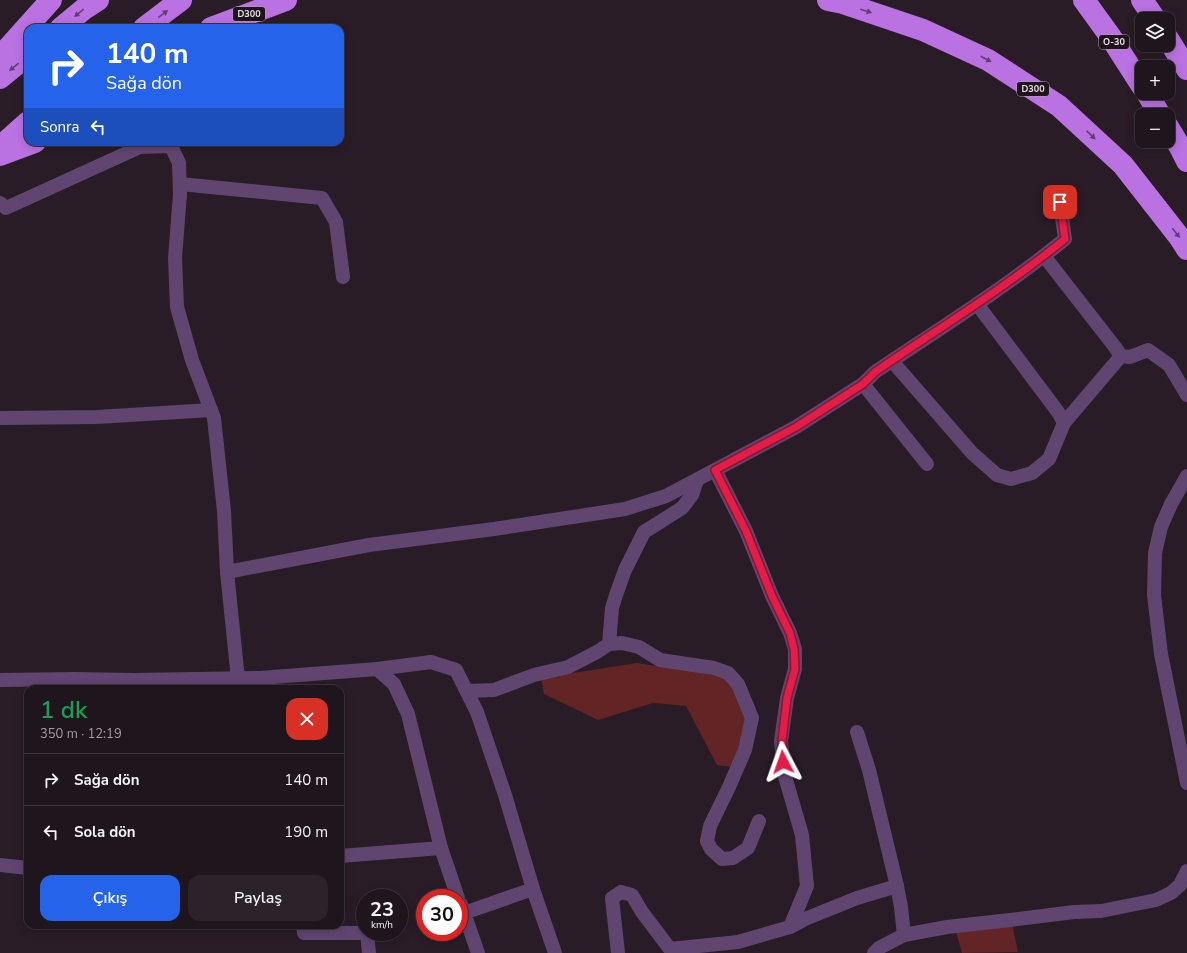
<!DOCTYPE html>
<html lang="tr">
<meta charset="utf-8">
<style>
:root{--surface:#1f151c;--page:#2c2229;--text:#f1f3f6;--muted:#a19fa3;--line:#3c343b;--accent:#2563eb}
body{margin:0;font-family:"Nunito Sans",sans-serif;background:var(--page);color:var(--text);height:100vh;display:flex;flex-direction:column;font-size:15px;white-space:nowrap}
*{box-sizing:border-box;margin:0}
p{font-size:13px;color:var(--muted)}
.icon{flex:none;width:22px;height:22px;fill:none;stroke:currentColor;stroke-width:2;stroke-linecap:round;stroke-linejoin:round}
.map{position:relative;flex:1;overflow:hidden}
.panel{position:absolute;left:24px;top:685px;width:320px;height:244px;display:flex;flex-direction:column;background:var(--surface);border-radius:12px;box-shadow:0 2px 10px #0003,0 0 0 1px var(--line)}
.panel>*{flex:none}
.guide{position:absolute;left:24px;top:24px;width:320px;height:122px;border-radius:12px;box-shadow:0 2px 10px #0003,0 0 0 1px var(--line);background:#2563eb;color:#fff;overflow:hidden}
.controls{position:absolute;left:1135px;top:12px;display:grid;gap:8px}
.controls a{display:grid;place-items:center;width:40px;height:40px;border-radius:8px;background:var(--surface);box-shadow:0 2px 10px #0003,0 0 0 1px var(--line);font-size:20px}
.speed{position:absolute;left:356px;top:889px;display:flex;gap:8px;font-size:20px;font-weight:700;text-align:center}
.speed>*{display:grid;place-content:center;width:52px;height:52px;border-radius:50%;background:var(--surface);box-shadow:0 2px 10px #0003,0 0 0 1px var(--line);line-height:1}
.speed small{font-size:10px;font-weight:400}
.speed .limit{border:6px solid #d22;background:#fff;color:#111}
.pin{position:absolute;display:grid;place-items:center;width:34px;height:34px;color:#fff;margin:-17px;border-radius:8px;box-shadow:0 2px 6px #0006}
.me{position:absolute;width:44px;margin:-22px;rotate:356deg;stroke-linejoin:round;filter:drop-shadow(0 0 3px #0008)}
.turn{display:flex;align-items:center;gap:14px;height:84px;padding:0 16px;font-size:18px}
.turn .icon{width:52px;height:52px;stroke-width:2.5}
.turn b{display:block;font-size:28px;line-height:34px}
.then{display:flex;align-items:center;height:38px;padding:0 16px;background:#0003;gap:8px;font-size:15px}
.round{display:grid;place-items:center;flex:none;width:42px;height:42px;border-radius:12px;background:var(--page)}
.head{display:flex;align-items:center;justify-content:space-between;height:68px;padding:0 16px}
h1{font-size:24px;font-weight:600;line-height:30px;color:#1e9e55}
.primary-button{display:flex;gap:8px;margin-top:auto;padding:8px 16px}
.primary-button a{flex:1;height:46px;border-radius:12px;background:var(--accent);color:#fff;font-size:16px;font-weight:600;line-height:46px;text-align:center}
.primary-button a+a{background:var(--page);color:var(--text)}
ul{padding:0;list-style:none}
li{display:flex;align-items:center;gap:12px;height:52px;padding:0 16px;border-top:1px solid var(--line)}
li div{flex:1}
li b{display:block;font-size:15px}
li em{font-style:normal}
.map>svg:first-child{display:block}
.green{fill:#632425}
.lines{fill:none;stroke-linecap:round;stroke-linejoin:round}
.street{stroke:#614571;stroke-width:14}
.highway{stroke:#ba71e2;stroke-width:22}
.oneway{fill:#653d75}
.route-casing{stroke:#92132f;stroke-width:10}
.route{stroke:#e11d48;stroke-width:7}
.labels{text-anchor:middle;stroke-width:4;stroke-linejoin:round;paint-order:stroke}
.shield{fill:#1f131c;stroke:#aea5ac;stroke-width:1}
.shield-label{font-size:9px;font-weight:bold;fill:#ece3ea}
</style>
<div class="map">
<svg width="1187" height="953" viewBox="0 0 1187 953">
<rect width="100%" height="100%" fill="#291c26"/>
<g class="green">
<path d="M637 663 727 677 748 719 733 767 717 765 686 706 653 703 598 720 544 694 541 678Z"/>
<path d="M1012 923 1018 952 962 953 955 929Z"/>
</g>
<g class="lines">
<g class="street">
<path d="M180 184 322 198 336 222 343 277"/>
<path d="M0 203 6 208 140 147 171 146 179 163 180 194 175 258 177 307 192 360 214 418 224 511 227 572 238 679"/>
<path d="M1044 256 1115 347 1121 356 1130 357 1148 350 1169 365 1187 395"/>
<path d="M977 304 1058 412 1064 423"/>
<path d="M892 361 972 453 997 475 1011 479 1032 473 1049 459 1064 423 1121 356"/>
<path d="M863 384 927 464"/>
<path d="M0 418 97 417 211 410"/>
<path d="M715 470 746 531 772 596 790 633 795 649V669L787 698 781 741 784 773 802 835 807 886 790 927"/>
<path d="M1187 476 1171 504 1161 527 1155 553 1154 595 1161 654 1187 783"/>
<path d="M227 572 369 545 494 529 625 509 666 496 796 427 863 384 875 372C939 329 1005 288 1065 239L1060 202"/>
<path d="M609 644 612 608 616 595 625 570 644 532 682 508 692 495 697 480"/>
<path d="M377 669 394 684 408 714 441 848"/>
<path d="M0 680 74 679 134 680 260 678 377 669 431 662 456 670 477 712 505 795 533 889 555 953"/>
<path d="M467 691 494 690 534 675 568 667 597 652 609 644 622 643 639 647 660 660 714 668 728 673 738 684 752 718 745 750 729 787 710 826 707 841 711 849 722 859 733 858 748 848 759 821"/>
<path d="M857 732 869 770 897 886 901 907 904 935"/>
<path d="M340 856 441 848 458 898"/>
<path d="M0 865 28 868"/>
<path d="M461 904 478 953"/>
<path d="M464 913 533 889"/>
<path d="M303 925 304 933H367L369 953"/>
<path d="M618 953 612 898 621 892 632 895 642 912 670 949 738 942 790 927 805 919 857 898 897 886"/>
<path d="M874 953 879 948 904 935 947 927 1010 920 1074 912 1101 911 1156 900 1171 893 1180 885 1187 871"/>
</g>
<g class="highway">
<path d="M828 0 843 3 923 30 988 60 1059 106 1123 165 1180 238 1187 249"/>
<path d="M1084 0 1110 36 1142 86"/>
<path d="M1142 0 1155 19"/>
<path d="M61 28 84 9 98 0"/>
<path d="M144 28 181 0"/>
<path d="M211 28 286 0"/>
<path d="M1168 39 1187 69"/>
<path d="M0 57 51 0"/>
<path d="M0 78 28 55"/>
<path d="M1147 93 1160 115"/>
<path d="M1168 127 1180 147 1187 161"/>
<path d="M0 147 28 122"/>
<path d="M0 155 35 142"/>
</g>
</g>
<defs><path id="oneway-solid" d="M-6-.8H1V-3.2L6.5 0L1 3.2V.8H-6Z"/></defs>
<g class="oneway">
<use href="#oneway-solid" transform="translate(866 11) rotate(18)"/>
<use href="#oneway-solid" transform="translate(79 13) rotate(141)"/>
<use href="#oneway-solid" transform="translate(163 14) rotate(-37)"/>
<use href="#oneway-solid" transform="translate(986 59) rotate(28)"/>
<use href="#oneway-solid" transform="translate(14 67) rotate(141)"/>
<use href="#oneway-solid" transform="translate(1091 135) rotate(43)"/>
<use href="#oneway-solid" transform="translate(1176 233) rotate(52)"/>
</g>
<g class="lines">
<g class="route-casing">
<path id="route" d="M783 762 782 741 787 698 795 669 794 649 790 633 772 596 746 531 715 470 796 427 863 384 875 372C939 328 1005 288 1065 239L1060 202"/>
</g>
<use href="#route" class="route"/>
</g>
<g class="labels">
<g class="shield">
<rect x="233" y="7" width="32" height="14" rx="3"/>
<rect x="1099" y="35" width="30" height="14" rx="3"/>
<rect x="1017" y="82" width="32" height="14" rx="3"/>
</g>
<g class="shield-label">
<text x="249" y="17">D300</text>
<text x="1114" y="45">O-30</text>
<text x="1033" y="92">D300</text>
</g>
</g>
</svg>
<div class="controls">
<a><svg class="icon" aria-label="layers" viewBox="0 0 24 24"><path d="M12 4l9 5-9 5-9-5zM3 14l9 5 9-5"/></svg></a>
<a>+</a>
<a>−</a>
</div>
<div class="speed"><div>23<small>km/h</small></div><div class="limit">30</div></div>
<div class="pin" style="left:1060px;top:202px;background:#d93025"><svg class="icon" aria-label="arrive" viewBox="0 0 24 24"><path d="M6 21V4h12l-3 4 3 4H6"/></svg></div>
<svg class="me" style="left:783px;top:762px" viewBox="-20 -20 40 40"><path d="M0-17L14 15 0 8-14 15z" fill="#e11d48" stroke="#fff" stroke-width="4"/></svg>
<div class="guide">
<div class="turn"><svg class="icon" aria-label="right" viewBox="0 0 24 24"><path d="M7 20v-9h11M14 6l5 5-5 5"/></svg><div><b>140 m</b>Sağa dön</div></div>
<div class="then">Sonra<svg class="icon" aria-label="left" viewBox="0 0 24 24"><path d="M17 20v-9H6M10 6l-5 5 5 5"/></svg></div>
</div>
<section class="panel">
<div class="head"><div><h1>1 dk</h1><p>350 m · 12:19</p></div><a class="round" style="background:#d93025;color:#fff"><svg class="icon" aria-label="close" viewBox="0 0 24 24"><path d="M6 6l12 12M18 6L6 18"/></svg></a></div>
<ul>
<li><svg class="icon" aria-label="right" viewBox="0 0 24 24"><path d="M7 20v-9h11M14 6l5 5-5 5"/></svg><div><b>Sağa dön</b></div><em>140 m</em></li>
<li><svg class="icon" aria-label="left" viewBox="0 0 24 24"><path d="M17 20v-9H6M10 6l-5 5 5 5"/></svg><div><b>Sola dön</b></div><em>190 m</em></li>
</ul>
<div class="primary-button"><a>Çıkış</a><a>Paylaş</a></div>
</section>
</div>
